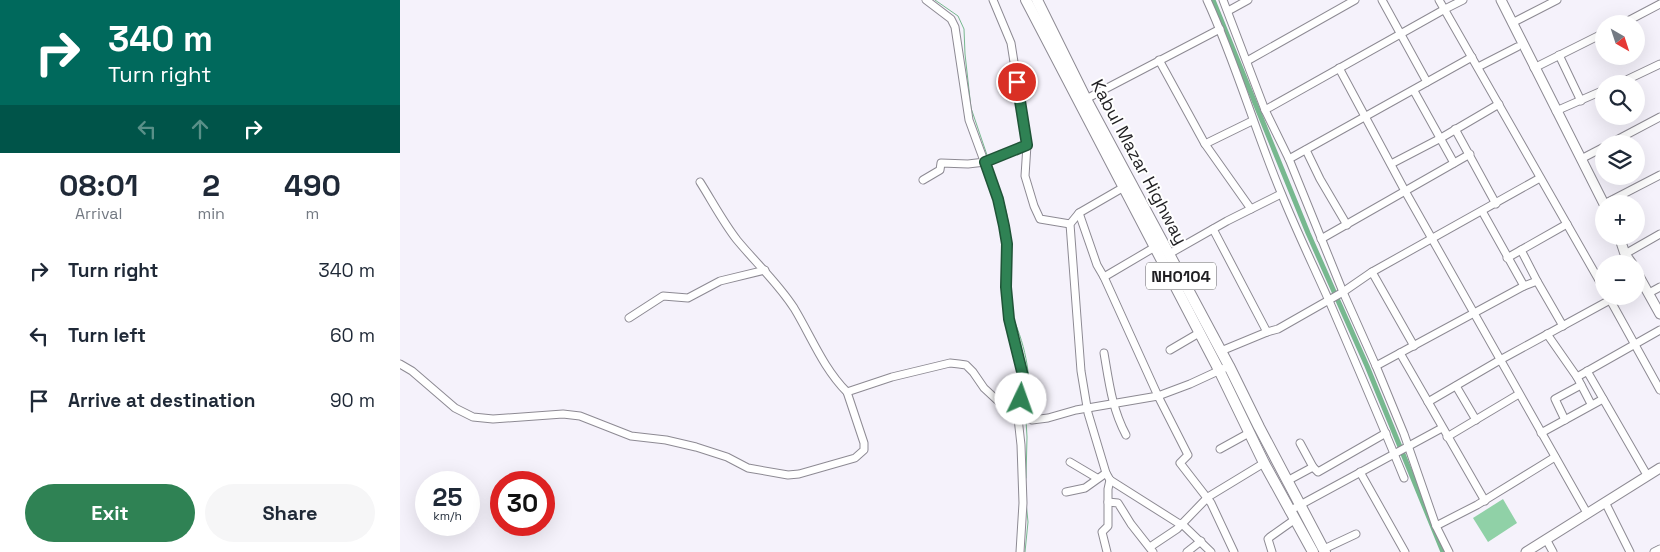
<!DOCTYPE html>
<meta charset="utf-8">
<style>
:root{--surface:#fff;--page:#f6f6f7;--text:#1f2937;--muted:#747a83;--accent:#2f8254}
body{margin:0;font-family:"Space Grotesk",sans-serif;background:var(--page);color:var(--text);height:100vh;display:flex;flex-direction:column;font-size:19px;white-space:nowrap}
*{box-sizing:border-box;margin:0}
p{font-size:16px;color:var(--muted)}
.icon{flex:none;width:28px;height:28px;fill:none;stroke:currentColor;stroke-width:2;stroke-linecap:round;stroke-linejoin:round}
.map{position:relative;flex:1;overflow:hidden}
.sheet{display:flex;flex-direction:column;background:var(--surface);width:400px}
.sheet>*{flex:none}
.banner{background:#00695c;color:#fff;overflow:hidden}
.needle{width:32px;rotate:141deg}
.tools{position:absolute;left:1195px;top:15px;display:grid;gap:10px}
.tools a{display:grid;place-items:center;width:50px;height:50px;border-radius:50%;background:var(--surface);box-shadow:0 5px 20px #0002;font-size:25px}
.speed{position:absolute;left:15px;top:471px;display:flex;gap:10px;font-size:25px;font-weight:700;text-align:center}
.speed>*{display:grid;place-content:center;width:65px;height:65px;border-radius:50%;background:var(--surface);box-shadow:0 5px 20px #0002;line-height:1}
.speed small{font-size:12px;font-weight:400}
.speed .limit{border:8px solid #d22;background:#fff;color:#111}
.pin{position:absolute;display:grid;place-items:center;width:42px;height:42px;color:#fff;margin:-21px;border:2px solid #fff;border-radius:50%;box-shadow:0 1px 5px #0007}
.me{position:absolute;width:55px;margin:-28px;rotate:3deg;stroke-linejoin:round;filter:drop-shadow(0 0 4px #0008)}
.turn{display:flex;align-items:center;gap:18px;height:105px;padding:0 25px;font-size:22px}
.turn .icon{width:65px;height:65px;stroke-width:2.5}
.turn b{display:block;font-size:35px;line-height:42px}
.lanes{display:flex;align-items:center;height:48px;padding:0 25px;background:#0003;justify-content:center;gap:25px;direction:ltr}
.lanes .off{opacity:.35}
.eta{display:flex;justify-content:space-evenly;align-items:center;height:85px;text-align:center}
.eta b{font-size:30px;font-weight:600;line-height:35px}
.action{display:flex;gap:10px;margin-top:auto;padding:10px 25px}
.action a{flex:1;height:58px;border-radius:30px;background:var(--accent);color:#fff;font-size:20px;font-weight:600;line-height:58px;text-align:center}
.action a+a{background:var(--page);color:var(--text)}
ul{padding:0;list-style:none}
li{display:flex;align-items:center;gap:15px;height:65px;padding:0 25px}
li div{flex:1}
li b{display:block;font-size:19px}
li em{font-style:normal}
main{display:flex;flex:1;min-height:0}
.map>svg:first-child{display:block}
.forest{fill:#90d1a7}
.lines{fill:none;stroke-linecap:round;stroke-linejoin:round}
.stream{stroke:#77b88f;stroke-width:1}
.canal{stroke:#77b88f;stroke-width:5}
.minor-casing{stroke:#8d8a93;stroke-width:9}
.major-casing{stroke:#8d8a93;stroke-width:11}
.highway-casing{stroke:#8d8a93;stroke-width:12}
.minor{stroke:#fff;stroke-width:7}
.major{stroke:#fff;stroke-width:9}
.highway{stroke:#fff;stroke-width:10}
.route-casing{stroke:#1f5437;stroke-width:12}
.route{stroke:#2f8254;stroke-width:9}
.labels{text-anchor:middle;stroke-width:4;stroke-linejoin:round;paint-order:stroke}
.shield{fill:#fff;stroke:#636264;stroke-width:1}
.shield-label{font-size:16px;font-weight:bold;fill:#201f22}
.street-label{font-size:18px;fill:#201f22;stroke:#fff}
</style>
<main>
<section class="sheet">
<div class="banner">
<div class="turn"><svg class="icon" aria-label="right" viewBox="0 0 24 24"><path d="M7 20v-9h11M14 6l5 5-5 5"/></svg><div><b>340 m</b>Turn right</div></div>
<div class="lanes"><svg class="icon off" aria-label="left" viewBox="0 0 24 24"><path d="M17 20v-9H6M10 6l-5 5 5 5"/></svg><svg class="icon off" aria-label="ahead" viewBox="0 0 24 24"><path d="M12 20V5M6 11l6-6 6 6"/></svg><svg class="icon" aria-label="right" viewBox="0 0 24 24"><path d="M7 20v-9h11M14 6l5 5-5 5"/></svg></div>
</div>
<div class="eta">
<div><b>08:01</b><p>Arrival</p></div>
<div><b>2</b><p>min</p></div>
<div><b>490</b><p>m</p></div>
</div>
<ul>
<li><svg class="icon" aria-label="right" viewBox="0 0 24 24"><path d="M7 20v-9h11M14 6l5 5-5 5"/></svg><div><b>Turn right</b></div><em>340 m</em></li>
<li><svg class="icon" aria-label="left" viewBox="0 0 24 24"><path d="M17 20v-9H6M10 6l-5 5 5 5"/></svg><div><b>Turn left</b></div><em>60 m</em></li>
<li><svg class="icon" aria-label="arrive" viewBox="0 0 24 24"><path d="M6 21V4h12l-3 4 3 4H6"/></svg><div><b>Arrive at destination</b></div><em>90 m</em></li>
</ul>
<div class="action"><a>Exit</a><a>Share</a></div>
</section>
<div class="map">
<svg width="1260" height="552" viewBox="0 0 1260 552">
<rect width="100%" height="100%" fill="#f5f2fb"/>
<path class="forest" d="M1103 499 1117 523 1088 542 1073 518Z"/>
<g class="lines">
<g class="stream">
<path d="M535 0 558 16 564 29 565 54 571 108 588 158"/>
<path d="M590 164C600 190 610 214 610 242"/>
<path d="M613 318C626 347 633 382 627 414"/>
<path d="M626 478 627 437 626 420"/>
<path d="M625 552 628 522 626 502"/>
</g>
<path class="canal" d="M813 0 908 233 967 366 1043 552"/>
<g class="minor-casing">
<g id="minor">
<path d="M526 0 551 19 555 27 569 120 598 199 607 244 606 287 609 319 624 380 618 418 621 445 623 503 620 552"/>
<path d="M807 0C836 63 855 131 882 195 897 232 914 267 930 303 955 361 980 419 1004 478"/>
<path d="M823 0 865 110 889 159 943 292 976 366 1004 434 1036 526 1049 552"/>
<path d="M982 0 1027 82"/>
<path d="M1039 0 1204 289"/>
<path d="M828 11 848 0"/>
<path d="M1112 23 1157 0"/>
<path d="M1222 24 1260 4"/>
<path d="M1159 55 1181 101"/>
<path d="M759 60 805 144 851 209"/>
<path d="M847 61 955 0"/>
<path d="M1078 67 1117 47"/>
<path d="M939 68 1005 191 1187 513"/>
<path d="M1134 68 1204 33"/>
<path d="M1218 84 1260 64"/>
<path d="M1014 91 1054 163"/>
<path d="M686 99 820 29"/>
<path d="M865 110 1045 9 1063 0"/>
<path d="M1156 111 1204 90"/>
<path d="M1055 129 1096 204"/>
<path d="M805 144 852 121"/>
<path d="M1209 144 1260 117"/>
<path d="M627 145 625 176 634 206 640 219 670 224"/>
<path d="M906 150 920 179 947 225"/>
<path d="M889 159 1072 57"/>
<path d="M1181 159 1204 147"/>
<path d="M991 164 1041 138 1099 104"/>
<path d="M523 180 540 170 541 163 568 164 585 162 627 145 611 43 593 0"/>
<path d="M300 182C312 201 323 222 337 240 356 263 378 283 394 308 411 336 423 368 447 392"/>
<path d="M724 187 679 213 670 224 681 371 688 413 706 473 710 480 778 523 782 524 811 552"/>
<path d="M1204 204 1260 175"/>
<path d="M1082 211 1124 286 1137 281 1163 326"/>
<path d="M679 213 697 265 704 277 758 396 788 455 780 463 811 503 834 552"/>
<path d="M813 229 867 332"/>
<path d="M921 239 1070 154"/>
<path d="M1121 250 1137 281"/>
<path d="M769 254 827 221 881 194"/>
<path d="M1225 254 1260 234"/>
<path d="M1107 258 1167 224"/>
<path d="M972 272 1014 346"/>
<path d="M704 277 755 247"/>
<path d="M1249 293 1260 287"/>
<path d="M1208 296 1260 390"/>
<path d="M229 318 263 296 288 298 320 281 365 270"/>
<path d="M1147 334 1177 377 1191 404"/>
<path d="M770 350 799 333"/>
<path d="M821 351 867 332 878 329 943 292 972 272 1140 178"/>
<path d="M704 353C709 382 712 409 726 435"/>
<path d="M1000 353 1085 501"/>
<path d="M0 364 12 371 55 408 73 417 93 419 163 414 180 416 231 436 266 440 296 447 327 457 348 468 388 475 399 474 455 458 464 450V443L447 392 492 377 550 363 559 364 566 365 573 372 584 388 598 401 618 418 624 417 632 420 648 418 676 410 758 396 790 384 829 366"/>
<path d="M976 366 1124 286"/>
<path d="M1187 371 1247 475"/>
<path d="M1177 377 1260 330"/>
<path d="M1056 386 1076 420"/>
<path d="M1028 402 1100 360 1210 300"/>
<path d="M1165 420 1155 399 1181 385"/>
<path d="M1141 433 1203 399"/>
<path d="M1047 437 1119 394"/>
<path d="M900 443 913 467 918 472 986 433"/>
<path d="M820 449 849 433"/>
<path d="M670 462 697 478"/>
<path d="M960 472 1005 552"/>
<path d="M887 481 913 467"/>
<path d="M666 492 685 488 706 473"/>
<path d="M708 502 718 503 731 524 753 552"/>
<path d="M1205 502 1230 552"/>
<path d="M889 511 1042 428"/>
<path d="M1036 526 1077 505 1155 457"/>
<path d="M1146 539 1153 552"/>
<path d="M750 547 777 529 808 497 864 463"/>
<path d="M924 549 956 534"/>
<path d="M707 552 702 532 708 526V489L710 480"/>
<path d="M787 552 801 541"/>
<path d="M872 552 868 539 870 537 894 520"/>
<path d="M1254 552 1260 549"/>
</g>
</g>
<g class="major-casing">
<g id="major">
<path d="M1101 0 1204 204"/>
<path d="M1219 236 1225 254 1232 264"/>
<path d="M1236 271 1260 314"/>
<path d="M1126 552 1260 468"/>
</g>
</g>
<g class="highway-casing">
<g id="highway">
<path d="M626 0 819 370 864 463 913 552"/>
<path d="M637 0 686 99 829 366 859 427 925 552"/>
</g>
</g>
<use href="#minor" class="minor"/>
<use href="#major" class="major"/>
<use href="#highway" class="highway"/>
</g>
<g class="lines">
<g class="route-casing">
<path id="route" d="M617 82 627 145 585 162 598 199 604 226 607 244 606 287 609 319 624 380 621 399"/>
</g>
<use href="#route" class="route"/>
</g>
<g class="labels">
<rect class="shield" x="746" y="262.5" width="70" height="27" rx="4"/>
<g class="shield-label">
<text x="781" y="282">NH0104</text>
</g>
<g class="street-label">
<text transform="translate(739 162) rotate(62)" y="6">Kabul Mazar Highway</text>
</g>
</g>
</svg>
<div class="tools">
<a><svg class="needle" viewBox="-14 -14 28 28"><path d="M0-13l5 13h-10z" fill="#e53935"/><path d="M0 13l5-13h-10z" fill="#747a83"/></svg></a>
<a><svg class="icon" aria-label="search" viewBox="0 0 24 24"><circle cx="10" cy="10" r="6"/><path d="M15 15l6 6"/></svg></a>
<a><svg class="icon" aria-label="layers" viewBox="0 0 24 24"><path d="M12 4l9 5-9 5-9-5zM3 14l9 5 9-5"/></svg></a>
<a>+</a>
<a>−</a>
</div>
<div class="speed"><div>25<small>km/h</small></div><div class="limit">30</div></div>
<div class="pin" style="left:617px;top:82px;background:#d93025"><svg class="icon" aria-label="arrive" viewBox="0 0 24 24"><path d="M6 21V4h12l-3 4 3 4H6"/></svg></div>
<svg class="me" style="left:621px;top:399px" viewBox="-20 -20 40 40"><circle r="19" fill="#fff"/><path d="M0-13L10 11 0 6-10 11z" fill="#2f8254"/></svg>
</div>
</main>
